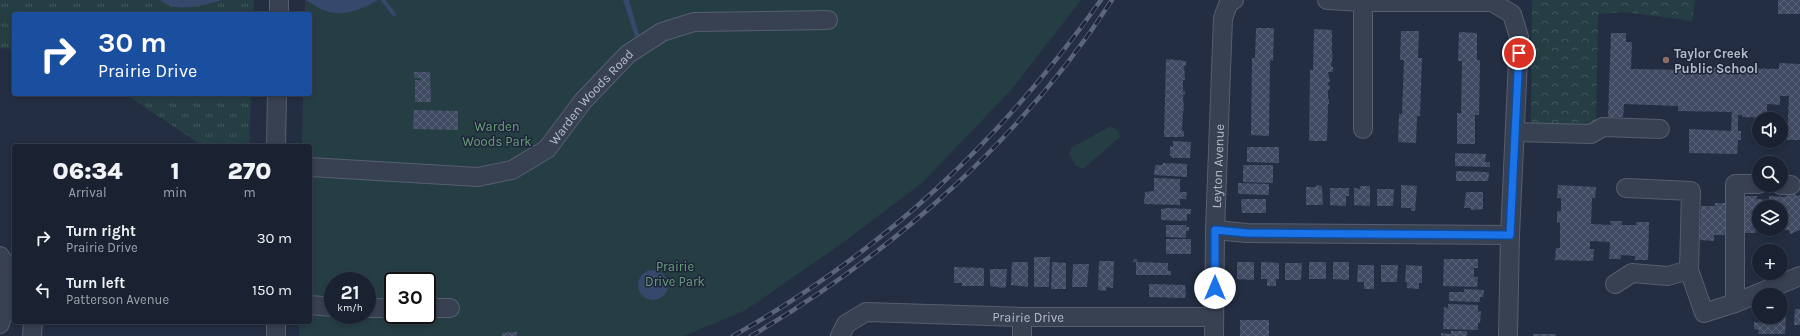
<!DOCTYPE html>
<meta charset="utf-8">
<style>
:root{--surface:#1a2232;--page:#232a3a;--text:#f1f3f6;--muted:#9fa4ac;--line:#383f4d}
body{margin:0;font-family:Karla,sans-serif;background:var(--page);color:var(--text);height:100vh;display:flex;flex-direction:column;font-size:15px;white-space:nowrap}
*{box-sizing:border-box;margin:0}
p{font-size:13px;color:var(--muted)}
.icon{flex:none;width:22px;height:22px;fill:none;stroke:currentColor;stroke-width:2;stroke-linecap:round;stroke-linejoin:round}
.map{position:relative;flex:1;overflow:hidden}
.drawer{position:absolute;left:12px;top:144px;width:300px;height:180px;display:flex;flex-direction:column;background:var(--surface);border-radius:4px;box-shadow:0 2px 6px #0003,0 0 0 1px var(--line)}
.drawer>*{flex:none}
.guide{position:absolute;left:12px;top:12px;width:300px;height:84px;border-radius:4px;box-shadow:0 2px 6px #0003,0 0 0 1px var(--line);background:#1a4fa0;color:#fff;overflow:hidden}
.buttons{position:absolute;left:1752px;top:112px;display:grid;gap:8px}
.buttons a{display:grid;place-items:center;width:36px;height:36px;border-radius:50%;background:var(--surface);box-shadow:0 2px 6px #0003,0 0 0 1px var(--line);font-size:20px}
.speed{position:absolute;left:324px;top:272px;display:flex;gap:8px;font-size:20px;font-weight:700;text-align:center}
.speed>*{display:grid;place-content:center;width:52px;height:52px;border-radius:50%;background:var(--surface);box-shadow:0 2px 6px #0003,0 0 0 1px var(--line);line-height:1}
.speed small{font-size:10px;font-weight:400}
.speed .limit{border:2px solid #111;border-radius:6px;background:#fff;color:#111}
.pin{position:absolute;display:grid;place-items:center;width:34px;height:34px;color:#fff;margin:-17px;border:2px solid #fff;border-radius:50%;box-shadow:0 1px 4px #0007}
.me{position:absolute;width:44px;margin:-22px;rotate:0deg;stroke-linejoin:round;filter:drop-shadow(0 0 3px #0008)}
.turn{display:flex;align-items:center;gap:14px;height:84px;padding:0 20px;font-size:18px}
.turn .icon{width:52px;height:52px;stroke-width:2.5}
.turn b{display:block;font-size:28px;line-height:34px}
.eta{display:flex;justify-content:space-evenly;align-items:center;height:68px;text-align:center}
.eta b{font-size:24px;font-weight:800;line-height:28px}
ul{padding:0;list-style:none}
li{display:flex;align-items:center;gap:12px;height:52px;padding:0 20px}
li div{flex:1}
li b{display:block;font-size:15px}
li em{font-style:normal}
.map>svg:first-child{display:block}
.grass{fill:url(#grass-tufts)}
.forest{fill:url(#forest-crowns)}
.park{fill:#253e44;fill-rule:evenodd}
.water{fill:#36486b}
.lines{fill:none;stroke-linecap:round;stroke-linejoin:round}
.stream{stroke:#36486b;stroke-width:4}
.building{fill:url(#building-cross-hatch)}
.minor-casing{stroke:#565e70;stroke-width:20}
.minor{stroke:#384152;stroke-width:18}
.rail-casing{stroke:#5a647a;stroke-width:4.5}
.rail{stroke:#1d2538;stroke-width:3;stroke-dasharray:9;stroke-linecap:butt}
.route-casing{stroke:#114b97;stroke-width:10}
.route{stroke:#1a73e8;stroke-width:7}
.education-dot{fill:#8d6e63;stroke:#1d2538;stroke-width:1.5}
.labels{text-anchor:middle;stroke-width:3;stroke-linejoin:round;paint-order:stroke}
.poi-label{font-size:13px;font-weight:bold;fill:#b5bccc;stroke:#1d2538;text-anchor:start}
.street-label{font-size:13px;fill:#b5bccc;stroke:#1d2538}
.park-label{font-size:13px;fill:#6a9f7b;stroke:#1d2538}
</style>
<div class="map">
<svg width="1800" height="336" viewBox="0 0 1800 336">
<defs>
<pattern id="grass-tufts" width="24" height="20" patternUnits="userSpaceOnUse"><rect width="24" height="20" fill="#253e44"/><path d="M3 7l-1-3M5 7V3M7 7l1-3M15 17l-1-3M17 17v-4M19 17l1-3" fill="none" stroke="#42585e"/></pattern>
<pattern id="forest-crowns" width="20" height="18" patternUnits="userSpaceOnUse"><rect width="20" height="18" fill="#253e44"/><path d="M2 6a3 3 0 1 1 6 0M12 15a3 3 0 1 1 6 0" fill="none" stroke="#42585e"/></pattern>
<pattern id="building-cross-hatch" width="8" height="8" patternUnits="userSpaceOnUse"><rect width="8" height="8" fill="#404b63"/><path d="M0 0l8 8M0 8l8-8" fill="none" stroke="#596378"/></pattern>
</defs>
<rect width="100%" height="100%" fill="#232e43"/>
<g class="grass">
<path d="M0 0H254L253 14H14V49L0 48Z"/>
<path d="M125 94H251L249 146H203Z"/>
</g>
<path class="forest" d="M1532 0H1695L1692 21 1625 12 1598 14 1596 131 1531 127Z"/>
<g class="park">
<path d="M305 0H1081L1011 90 923 182 845 241 746 310 684 336H299V322H310V146H302L303 94H310V14H305ZM333 281H367V315H333ZM393 281H427V315H393Z"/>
<path d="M1111 126 1119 132 1120 137 1083 169 1076 166 1069 154 1071 148Z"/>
</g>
<g class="water">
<path d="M160 0H222C203 5 176 14 160 0Z"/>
<path d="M306 0H378C364 8 343 18 326 11 319 9 313 4 306 0Z"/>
<path d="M623 0H629L639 35 635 37Z"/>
<circle cx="653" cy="285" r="15"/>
</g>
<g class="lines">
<path class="stream" d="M383 0 394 14"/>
</g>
<g class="building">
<rect x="1778" y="0" width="22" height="14"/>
<path d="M1256 28H1274L1273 61 1270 60 1269 136 1251 135 1252 58H1255Z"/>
<path d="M1314 29 1332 30V54H1333L1331 67H1333V72H1328L1330 82H1328V85L1330 86 1329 90H1328V99H1329V104H1328L1327 141H1309L1310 70H1313Z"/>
<path d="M1401 31H1419L1418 58H1422L1420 116H1417L1416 143 1398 142 1399 114H1402L1404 60H1400Z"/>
<path d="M1459 32 1477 33V60H1480L1479 115H1475V144H1457V113H1461L1462 61H1458Z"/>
<path d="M1611 33H1626V42H1632L1631 69 1689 70V67L1779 69V63L1800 64V140H1787L1789 96H1780V105L1767 104V118L1742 117V115H1738V131H1741V140H1738L1737 154 1689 153V129L1731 131 1732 112 1678 111V106L1624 104 1623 117H1608Z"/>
<path d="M1166 59 1186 61V66L1184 65 1185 80H1183V91H1185V95H1183L1184 111H1183L1182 131H1184V136L1182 137H1164Z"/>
<path d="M414 72H430L431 102H415V80H421V78H414Z"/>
<path d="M414 110 458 111V130L413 129Z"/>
<path d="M1173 141 1191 142 1190 158H1172V156H1170V146L1173 147Z"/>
<path d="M1247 147H1279V163L1247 162Z"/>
<path d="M1455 153 1486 154 1485 162H1490V167L1455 166Z"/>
<path d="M1163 163 1187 164V177L1154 175 1155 165H1162Z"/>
<path d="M1243 165H1273V183L1243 182Z"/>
<path d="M1456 171 1486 172 1489 173 1488 181H1456Z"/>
<path d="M1154 178 1180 179V192H1187L1186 199H1180V205L1144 204 1145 192 1154 191Z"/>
<path d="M1238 183 1269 184V195L1241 194 1238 193Z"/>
<path d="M1316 185 1322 186 1323 205H1306V187H1316Z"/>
<path d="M1401 185 1417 186 1415 211H1411V208H1401Z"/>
<path d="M1558 185 1596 187 1595 198H1592L1591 224 1611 225 1610 221H1622V225H1636V222H1649L1648 260H1635V256L1621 255V259H1609L1610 242 1590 241V249H1594L1593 261 1555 260 1556 248H1560V223L1557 222V211H1561V198H1557Z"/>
<path d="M1360 186H1370V206L1354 205V188L1360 189Z"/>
<path d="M1330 188H1349V196H1346V206L1330 205Z"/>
<path d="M1377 189H1394L1393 206H1377Z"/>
<path d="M1466 192H1483V209L1471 210V208H1464Z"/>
<path d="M1795 193 1796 196 1800 195V230L1790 234 1789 230H1781V207H1759V230H1756V233H1743L1744 196H1757L1756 199 1769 200V196L1784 197Z"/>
<path d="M1242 199H1266V213H1242L1241 200Z"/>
<path d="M1715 203H1728L1727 235H1714V241L1700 240 1701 206H1715Z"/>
<path d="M1167 208 1191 209V214H1187V221L1161 220V209Z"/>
<path d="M1166 225H1186V227H1189V231H1186V238L1166 237Z"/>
<path d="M1769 229H1780V234L1769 233Z"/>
<rect x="1166" y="239" width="25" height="15"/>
<path d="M1034 257H1050L1049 287H1034Z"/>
<path d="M1134 259H1137V262L1168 263V271H1171V275H1136V262H1133Z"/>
<path d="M1444 259H1478V268H1474V277H1478L1477 287 1443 286Z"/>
<path d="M1099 261H1114L1113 288 1106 287V291L1098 290Z"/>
<path d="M1012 262H1028V287L1011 285Z"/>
<path d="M1052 262 1066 263V289H1051Z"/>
<path d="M1237 262H1254V280L1237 279Z"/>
<path d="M1261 262 1279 263V279H1276V286H1267V279H1261Z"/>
<rect x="1309" y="262" width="17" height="17"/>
<path d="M1333 262H1349V280L1333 279Z"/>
<path d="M1285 263H1302L1301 280H1285Z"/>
<path d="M1073 264H1089L1087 287H1072Z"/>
<path d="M1358 265H1374V289H1364V282H1357Z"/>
<path d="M1381 265H1398L1397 282H1381Z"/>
<path d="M1406 265 1422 266V283H1419V289L1407 288V282H1405Z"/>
<path d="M954 267 984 268V286H962V283H954Z"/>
<path d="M990 269H1007L1006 286 1005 288 990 286Z"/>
<path d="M1149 284 1185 285 1186 295H1185V298L1149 297Z"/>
<path d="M1464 289 1484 290 1483 297H1480V302L1449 301V292H1464Z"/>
<path d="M1448 304 1478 305V312L1481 311 1480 323H1478V330L1443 329 1444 307 1448 308Z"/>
<path d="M1795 309H1800V325H1794Z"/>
<path d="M1771 317H1786L1785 334H1758L1759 330 1754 329V322L1759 323V320L1770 321Z"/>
<rect x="1240" y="320" width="29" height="16"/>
<path d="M1451 331H1467V336H1441V333L1451 334Z"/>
<path d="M517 332V336H502V333Z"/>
<rect x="1533" y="334" width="23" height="2"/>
</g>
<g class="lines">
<g class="minor-casing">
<g id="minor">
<path d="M1327 0 1363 2H1492L1512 14 1519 37 1510 235 1508 336"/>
<path d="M1363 2V129"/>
<path d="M279 14V0"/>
<path d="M1515 132 1591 134 1603 127 1660 129"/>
<path d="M276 146 277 94"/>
<path id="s1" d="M310 167 478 177 512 170 547 149 583 101 628 54 662 32 694 22 828 20"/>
<path d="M1781 185H1791"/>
<path d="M1626 188 1691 191 1689 270 1704 313 1735 303 1800 276"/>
<path d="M1215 230 1247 233 1510 235"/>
<path d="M0 256 11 273"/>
<path d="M14 271C0 281 1 302 14 312"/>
<path d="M1615 284 1632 273 1668 276 1689 270"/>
<path d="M1735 303V184H1759"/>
<path d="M310 305 333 307"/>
<path d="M367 308H393"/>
<path d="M427 308H450"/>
<path d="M1022 317V336"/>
<path d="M0 324 5 303"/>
<path d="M32 336 33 322"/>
<path d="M276 336V322"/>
<path id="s2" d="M840 336 846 324 866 312 1022 317H1214"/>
<path id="s3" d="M1214 336 1215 230 1223 18 1229 2 1234 0"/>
</g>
</g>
<use href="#minor" class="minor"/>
<g class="rail-casing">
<g id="rail">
<path d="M733 336C884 251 1001 141 1101 0"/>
<path d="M751 336C893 253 1022 139 1112 0"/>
</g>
</g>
<use href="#rail" class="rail"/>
</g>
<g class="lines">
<g class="route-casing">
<path id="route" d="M1215 288V230L1247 233 1510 235 1519 53"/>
</g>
<use href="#route" class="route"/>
</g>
<circle class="education-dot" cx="1666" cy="60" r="4"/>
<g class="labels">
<g class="poi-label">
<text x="1674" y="58">Taylor Creek<tspan x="1674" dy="15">Public School</tspan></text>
</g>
<g class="street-label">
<text dy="5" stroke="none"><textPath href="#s1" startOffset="312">Warden Woods Road</textPath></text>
<text dy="5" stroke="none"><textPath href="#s3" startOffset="170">Leyton Avenue</textPath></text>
<text dy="5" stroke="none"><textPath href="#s2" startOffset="199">Prairie Drive</textPath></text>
</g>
<g class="park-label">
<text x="497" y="131">Warden<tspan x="497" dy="15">Woods Park</tspan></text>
<text x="675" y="271">Prairie<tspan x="675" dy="15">Drive Park</tspan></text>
</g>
</g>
</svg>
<div class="buttons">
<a><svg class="icon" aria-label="sound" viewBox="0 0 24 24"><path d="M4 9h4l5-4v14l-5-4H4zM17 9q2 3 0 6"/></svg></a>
<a><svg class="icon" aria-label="search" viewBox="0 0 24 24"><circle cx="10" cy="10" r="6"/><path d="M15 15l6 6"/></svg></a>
<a><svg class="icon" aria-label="layers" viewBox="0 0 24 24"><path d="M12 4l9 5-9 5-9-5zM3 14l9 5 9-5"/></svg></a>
<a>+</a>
<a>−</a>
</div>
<div class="speed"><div>21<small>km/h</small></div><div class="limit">30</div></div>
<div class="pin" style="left:1519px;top:53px;background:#d93025"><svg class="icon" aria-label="arrive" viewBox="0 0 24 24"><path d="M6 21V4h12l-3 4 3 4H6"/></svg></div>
<svg class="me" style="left:1215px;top:288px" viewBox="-20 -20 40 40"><circle r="19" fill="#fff"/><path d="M0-13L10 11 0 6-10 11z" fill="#1a73e8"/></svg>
<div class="guide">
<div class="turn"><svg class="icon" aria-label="right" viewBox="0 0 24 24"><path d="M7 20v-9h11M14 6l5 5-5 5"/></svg><div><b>30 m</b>Prairie Drive</div></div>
</div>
<section class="drawer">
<div class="eta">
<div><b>06:34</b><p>Arrival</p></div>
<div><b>1</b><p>min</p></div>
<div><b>270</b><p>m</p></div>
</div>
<ul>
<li><svg class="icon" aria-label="right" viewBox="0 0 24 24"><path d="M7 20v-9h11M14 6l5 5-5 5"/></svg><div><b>Turn right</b><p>Prairie Drive</p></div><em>30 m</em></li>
<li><svg class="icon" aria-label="left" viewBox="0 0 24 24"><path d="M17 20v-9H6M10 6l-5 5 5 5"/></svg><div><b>Turn left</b><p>Patterson Avenue</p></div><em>150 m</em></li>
</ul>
</section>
</div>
